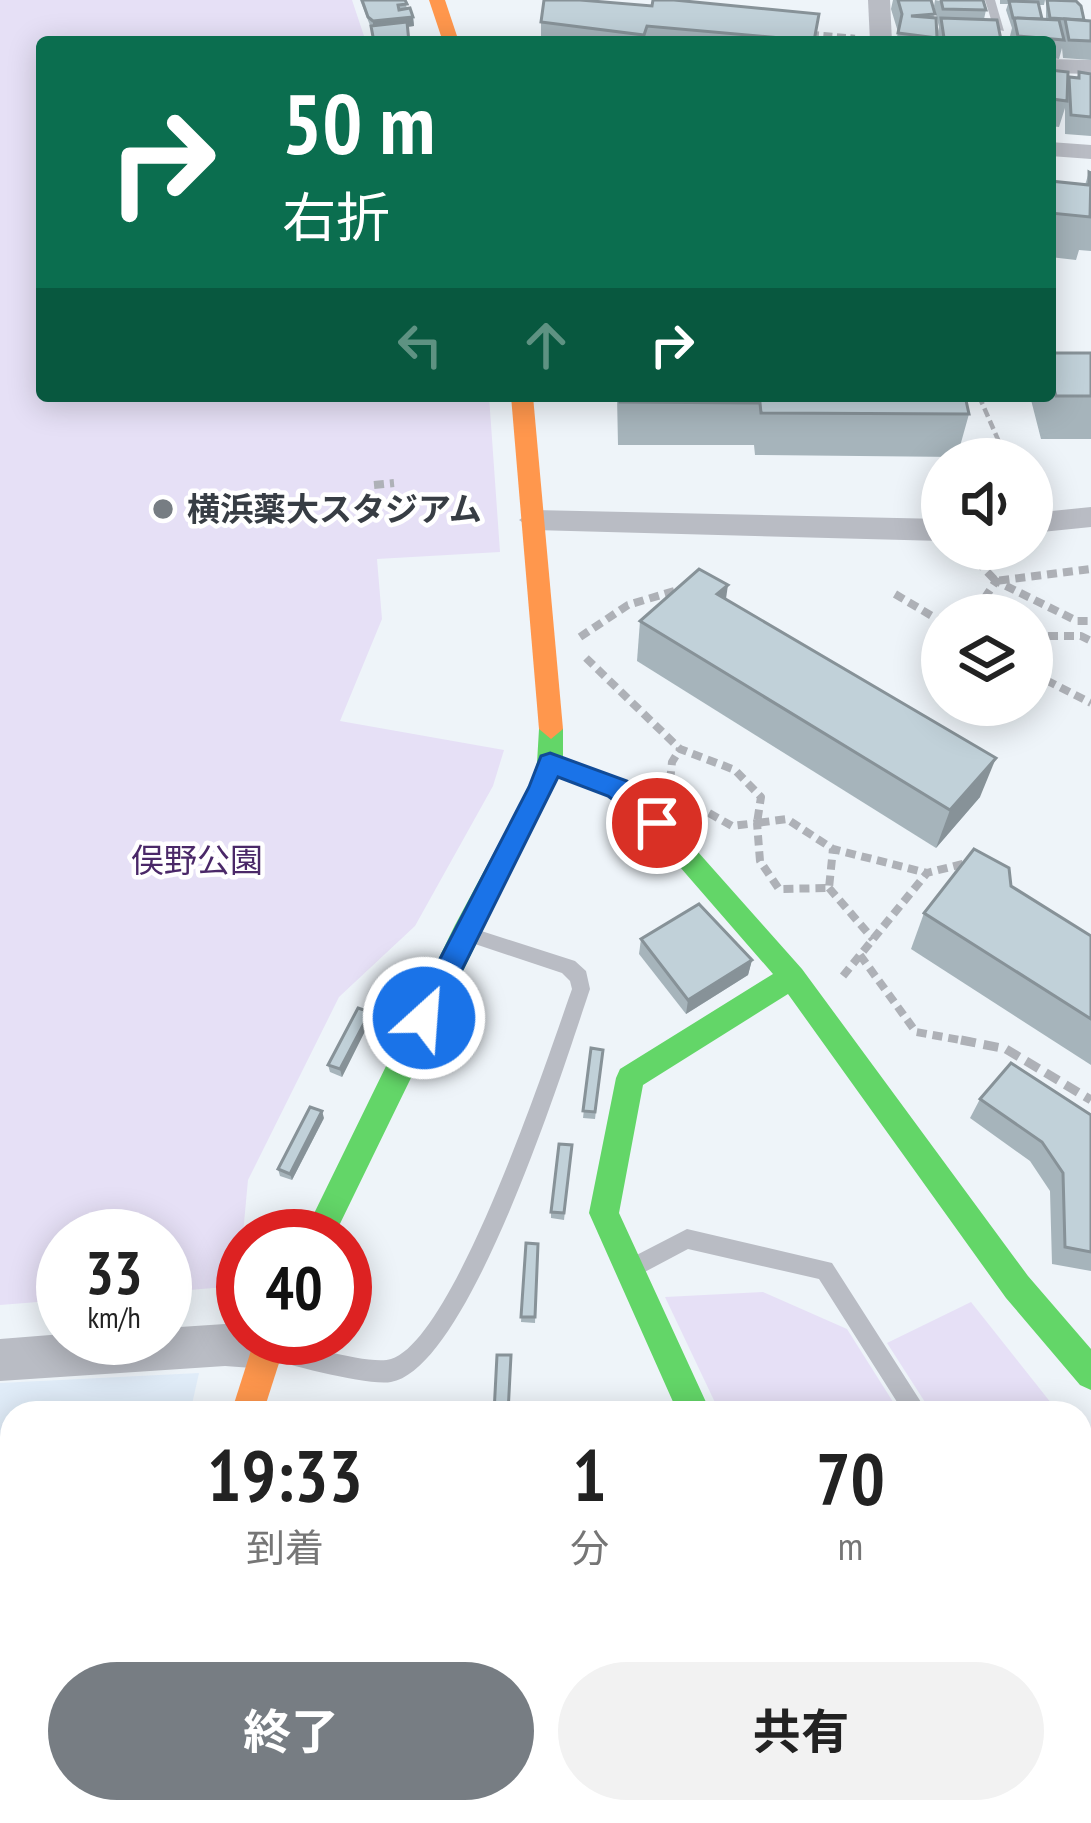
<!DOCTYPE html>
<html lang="ja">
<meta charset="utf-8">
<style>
:root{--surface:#fff;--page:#f2f2f2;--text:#222;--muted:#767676;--accent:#777d83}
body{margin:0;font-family:"PT Sans Narrow","Noto Sans JP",sans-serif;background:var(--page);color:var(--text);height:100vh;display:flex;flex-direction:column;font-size:45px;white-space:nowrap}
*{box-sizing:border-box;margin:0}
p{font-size:39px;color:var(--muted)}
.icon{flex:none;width:66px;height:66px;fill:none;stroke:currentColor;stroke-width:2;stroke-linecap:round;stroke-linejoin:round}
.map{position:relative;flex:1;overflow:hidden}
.panel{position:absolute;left:0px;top:1401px;width:1092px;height:423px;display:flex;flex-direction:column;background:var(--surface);border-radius:36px 36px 0 0;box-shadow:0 6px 30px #0003}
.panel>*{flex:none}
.guide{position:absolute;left:36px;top:36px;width:1020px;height:366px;border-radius:12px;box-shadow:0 6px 30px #0003;background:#0b6e4f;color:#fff;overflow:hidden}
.buttons{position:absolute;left:921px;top:438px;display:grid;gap:24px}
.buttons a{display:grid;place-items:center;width:132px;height:132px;border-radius:50%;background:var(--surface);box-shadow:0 6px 30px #0003;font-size:60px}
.speed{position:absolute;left:36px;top:1209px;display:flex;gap:24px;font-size:60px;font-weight:700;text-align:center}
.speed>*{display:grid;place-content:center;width:156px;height:156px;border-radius:50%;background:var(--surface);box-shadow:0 6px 30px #0003;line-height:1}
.speed small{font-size:30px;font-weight:400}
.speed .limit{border:18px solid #d22;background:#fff;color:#111}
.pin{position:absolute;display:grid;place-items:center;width:102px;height:102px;color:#fff;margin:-51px;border:6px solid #fff;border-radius:50%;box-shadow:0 3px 12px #0007}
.me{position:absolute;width:132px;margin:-66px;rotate:26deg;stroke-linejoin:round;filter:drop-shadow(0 0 9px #0008)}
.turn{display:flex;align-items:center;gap:42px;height:252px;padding:0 48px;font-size:54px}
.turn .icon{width:156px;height:156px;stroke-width:2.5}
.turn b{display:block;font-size:84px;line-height:102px}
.lanes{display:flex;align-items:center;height:114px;padding:0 48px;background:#0003;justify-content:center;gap:60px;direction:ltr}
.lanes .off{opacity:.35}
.eta{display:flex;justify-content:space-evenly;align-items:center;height:204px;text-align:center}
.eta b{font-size:72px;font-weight:700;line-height:84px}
.cta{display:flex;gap:24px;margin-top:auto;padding:24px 48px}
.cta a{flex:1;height:138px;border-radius:72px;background:var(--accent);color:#fff;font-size:48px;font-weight:700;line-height:138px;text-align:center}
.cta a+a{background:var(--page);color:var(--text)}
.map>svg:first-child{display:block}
.built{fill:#e0ecf8}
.green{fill:#e6e0f6}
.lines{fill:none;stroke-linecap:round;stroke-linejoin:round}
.path-far2{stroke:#aeb1b7;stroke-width:4.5;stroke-dasharray:9 4.5;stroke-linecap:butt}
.path-far1{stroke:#aeb1b7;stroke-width:8;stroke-dasharray:10 6;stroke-linecap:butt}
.path{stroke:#aeb1b7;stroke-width:9;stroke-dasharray:15 8;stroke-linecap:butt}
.lane{fill:#b9bcc4;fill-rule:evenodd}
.street{fill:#b9bcc4;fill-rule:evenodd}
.fast{fill:#63d668;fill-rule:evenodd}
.slow{fill:#ff974d;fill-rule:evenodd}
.wall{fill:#a6b4bb}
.shaded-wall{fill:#879298}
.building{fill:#c1d1d9;stroke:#879298;stroke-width:3}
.route{fill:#1a73e8;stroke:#114b97;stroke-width:3}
.poi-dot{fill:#777d83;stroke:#fff;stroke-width:4.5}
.labels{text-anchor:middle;stroke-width:9;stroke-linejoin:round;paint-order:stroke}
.poi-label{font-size:33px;font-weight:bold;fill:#373d44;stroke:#fff;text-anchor:start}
.park-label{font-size:33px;fill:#4a2868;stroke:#fff}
</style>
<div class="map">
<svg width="1091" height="1823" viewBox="0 0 1091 1823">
<rect width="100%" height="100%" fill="#eef4f9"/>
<path class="built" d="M199 1373 190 1413H12V1812H159L160 1823H0V1383Z"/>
<g class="green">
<path d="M0 0H352L366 42H42V396H489L500 552 377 559 382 619 340 721 504 750 493 786 415 926 339 997 248 1180 240 1266 226 1287 165 1292V1236H63V1300L0 1305Z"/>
<path d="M763 1292 847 1329 900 1413H720L665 1297Z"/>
<path d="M971 1302 1059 1413H932L887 1343Z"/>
<path d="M1080 1439 1091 1453V1657L1080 1640Z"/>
<path d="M12 1796V1812H159L160 1823H0V1806Z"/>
</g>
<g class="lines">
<g class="path-far2">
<path d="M810 33 855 37"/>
<path d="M979 396 1003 451"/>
</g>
<g class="path-far1">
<path d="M1002 448 1007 459"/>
<path d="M374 485 394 483"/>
<path d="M965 549 996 581 1091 569"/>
<path d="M895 594 942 622"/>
<path d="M985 615 986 596 996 581 1077 621H1091"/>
<path d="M1032 636H1081L1091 641"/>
<path d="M580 637 628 605 684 588"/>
<path d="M586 658 680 749 735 770 761 797 757 823 787 819 833 849 927 873"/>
<path d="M1032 673 1091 703"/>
<path d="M670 781 672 762 680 749"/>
<path d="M709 813 732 826 757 823 760 861 779 889 829 888 833 849"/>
<path d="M829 888 873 939"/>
<path d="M860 955 916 1032 977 1043"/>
<path d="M843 976 927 873 966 863"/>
</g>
<path class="path" d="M961 1040 1006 1049 1091 1100"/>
<g class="lane">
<path d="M985 0H995L1004 31 994 29Z"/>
<path d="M469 927 575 961 586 971 590 989C565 1063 470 1368 391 1382 368 1386 288 1365 265 1357L262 1349 265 1341 273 1338C298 1343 371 1366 391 1359 455 1339 548 1057 572 989L570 981 562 973 463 940 460 935 463 930Z"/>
<path d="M687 1229 832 1263 928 1413H904L819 1279 688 1249 639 1275 632 1278 625 1275 622 1268 625 1261Z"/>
<path d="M1080 1653 1091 1661V1694L1080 1687Z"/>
</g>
<g class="street">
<path d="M868 0H890L892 42H870Z"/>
<path d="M1050 59 1091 60V74L1050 73Z"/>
<path d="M1050 142 1091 145V159L1050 156Z"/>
<path d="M1091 507V527L1032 533V513Z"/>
<path d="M534 510 942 519V541L534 530 519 520Z"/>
<path d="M225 1324 243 1325V1338H283L287 1348 281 1363 266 1369 225 1366 0 1381V1339L63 1334V1338H165V1328Z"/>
<path d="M875 1812H927L931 1823H880Z"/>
</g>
<path class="fast" d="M551 719 563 729V757L627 781 658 807 802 969 1028 1276 1091 1349V1390L1080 1385 1006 1298 788 994 643 1085 619 1213 711 1413H678L589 1213 616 1078 620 1069 773 974 640 821 609 795 558 776 334 1236H303L455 925 529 787 537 763 539 729Z"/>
<g class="slow">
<path d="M429 0H445L459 42H443Z"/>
<path d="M511 396H533L563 729 551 739 539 729Z"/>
<path d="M255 1338H287L263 1413H231Z"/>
<path d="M202 1812H240L241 1823H203Z"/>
</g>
</g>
<g class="wall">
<path d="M360 0H405L407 9 413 17 414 26 407 27 409 42H373L371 28Z"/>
<path d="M893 0H931L937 35 939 27 934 6 935 0 986 10 984 19 1001 40 1000 42H938L937 39V42H896L898 32 891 9Z"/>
<path d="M1000 0H1045L1044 5H1039L1042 19H1046V0H1068L1084 20 1091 21V60L1063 58 1062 48 1059 59 1050 58V42H1011L1010 36 1012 28 1006 10 1008 4H1000Z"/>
<path d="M652 6 819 14 815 42H541V22Z"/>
<path d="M1050 70 1068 82 1069 77H1078L1079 72 1091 74V136L1065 134V108L1059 127 1050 126Z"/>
<path d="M1089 172 1091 173V251L1079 250 1076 260 1050 257V181L1085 185Z"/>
<path d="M1050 353H1091V439H1041L1030 396H1050Z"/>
<path d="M617 396H965L969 414 957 457 755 455 754 445H618Z"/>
<path d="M640 621 980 797 936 848 637 661Z"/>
<path d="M1011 886 1091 936V1065L911 949 924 913Z"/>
<path d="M641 939 752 960 748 975 686 1014 639 954Z"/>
<path d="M370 1012 371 1019 342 1077 330 1072 328 1065Z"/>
<path d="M591 1048 603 1050 595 1119 583 1118Z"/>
<path d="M980 1099 1091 1115V1271L1052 1264 1050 1191 1030 1161 970 1118Z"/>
<path d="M324 1118 292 1180 280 1176 278 1169Z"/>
<path d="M572 1145 564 1220 551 1218V1212Z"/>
<path d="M526 1243 538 1244 535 1323 521 1322Z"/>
</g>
<g class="shaded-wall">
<path d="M413 17 414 26 373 31V21Z"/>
<path d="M728 585 722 626 717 594Z"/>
<path d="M996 758 980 797 936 848 950 810Z"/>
<path d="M752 960 748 975 686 1014 688 1000Z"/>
<path d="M370 1012 371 1019 342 1077 340 1069Z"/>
<path d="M322 1111 324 1118 292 1180 290 1174Z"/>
<path d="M521 1812H529L502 1823H493Z"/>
</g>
<g class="building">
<path d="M362 0H405L407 4 398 5 399 10 410 8 413 17 373 21 368 17Z"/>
<path d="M544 0H580L652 6 653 0H674L819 14 814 41 647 26 644 35 541 22Z"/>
<path d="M898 0H931L935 14 911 16 936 18 937 38 898 33 902 14Z"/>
<path d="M941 0H983L986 10 943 9Z"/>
<path d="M1047 0 1076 1 1081 6 1084 20 1050 18Z"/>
<path d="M1009 1 1038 2 1042 19 1013 18Z"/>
<path d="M941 18 997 20 1001 40 944 38Z"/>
<path d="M1014 18 1059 20 1064 40 1018 36Z"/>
<path d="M1065 19 1091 21V41L1069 40Z"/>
<path d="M407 22 409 42H374L371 26Z"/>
<path d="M1050 70 1068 72 1067 101 1052 99 1051 109Z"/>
<path d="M1079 72 1091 74V117L1071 115 1069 77 1079 78Z"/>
<path d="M1089 172 1091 173 1090 217 1050 213V181L1089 185Z"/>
<path d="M1050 353H1091V396H1056L1050 376Z"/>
<path d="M620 396H965L969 414 761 413 760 403 620 402Z"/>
<path d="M699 569 728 585 717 594 996 758 950 810 640 621Z"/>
<path d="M974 849 1009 868 1011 886 1091 936V1019L924 913Z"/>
<path d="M699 904 752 960 688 1000 641 939Z"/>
<path d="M358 1008 370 1012 340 1069 328 1065Z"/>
<path d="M591 1048 603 1050 595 1112 583 1111Z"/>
<path d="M1011 1063 1091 1115V1252L1065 1247 1063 1173 1042 1142 980 1099Z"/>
<path d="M310 1107 322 1111 290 1174 278 1169Z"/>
<path d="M559 1144 572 1145 564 1213 551 1212Z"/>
<path d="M526 1243 538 1244 535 1317H521Z"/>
<path d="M497 1355H511L508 1413H494Z"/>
<path d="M426 1812H521L493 1823H428Z"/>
</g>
<path class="route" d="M550 753 627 781 670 823 657 833 608 796 558 777 434 1026 424 1030 414 1026 410 1018 414 1009 529 787 541 756Z"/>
<circle class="poi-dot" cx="163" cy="509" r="12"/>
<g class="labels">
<g class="poi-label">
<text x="187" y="521">横浜薬大スタジアム</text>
</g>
<g class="park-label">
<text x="197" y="872">俣野公園</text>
</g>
</g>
</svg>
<div class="buttons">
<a><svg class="icon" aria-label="sound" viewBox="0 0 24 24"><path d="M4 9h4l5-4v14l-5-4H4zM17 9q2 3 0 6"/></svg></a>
<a><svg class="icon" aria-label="layers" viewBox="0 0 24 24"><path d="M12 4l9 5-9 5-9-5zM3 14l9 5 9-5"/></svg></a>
</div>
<div class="speed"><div>33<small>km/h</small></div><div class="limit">40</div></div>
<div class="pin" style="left:657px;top:823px;background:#d93025"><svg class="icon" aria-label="arrive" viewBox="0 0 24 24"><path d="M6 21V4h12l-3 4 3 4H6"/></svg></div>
<svg class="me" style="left:424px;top:1018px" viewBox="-20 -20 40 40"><circle r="17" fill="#1a73e8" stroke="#fff" stroke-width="3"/><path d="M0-11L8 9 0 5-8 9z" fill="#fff"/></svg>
<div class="guide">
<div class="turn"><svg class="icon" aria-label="right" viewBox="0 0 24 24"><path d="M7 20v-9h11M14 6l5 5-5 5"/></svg><div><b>50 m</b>右折</div></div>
<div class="lanes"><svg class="icon off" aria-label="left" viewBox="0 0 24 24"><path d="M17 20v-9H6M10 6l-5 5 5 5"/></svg><svg class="icon off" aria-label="ahead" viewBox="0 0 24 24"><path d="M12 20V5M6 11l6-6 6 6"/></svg><svg class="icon" aria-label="right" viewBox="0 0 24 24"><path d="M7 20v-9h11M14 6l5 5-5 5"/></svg></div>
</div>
<section class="panel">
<div class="eta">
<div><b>19:33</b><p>到着</p></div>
<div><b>1</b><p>分</p></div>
<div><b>70</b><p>m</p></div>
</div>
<div class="cta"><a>終了</a><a>共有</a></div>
</section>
</div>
